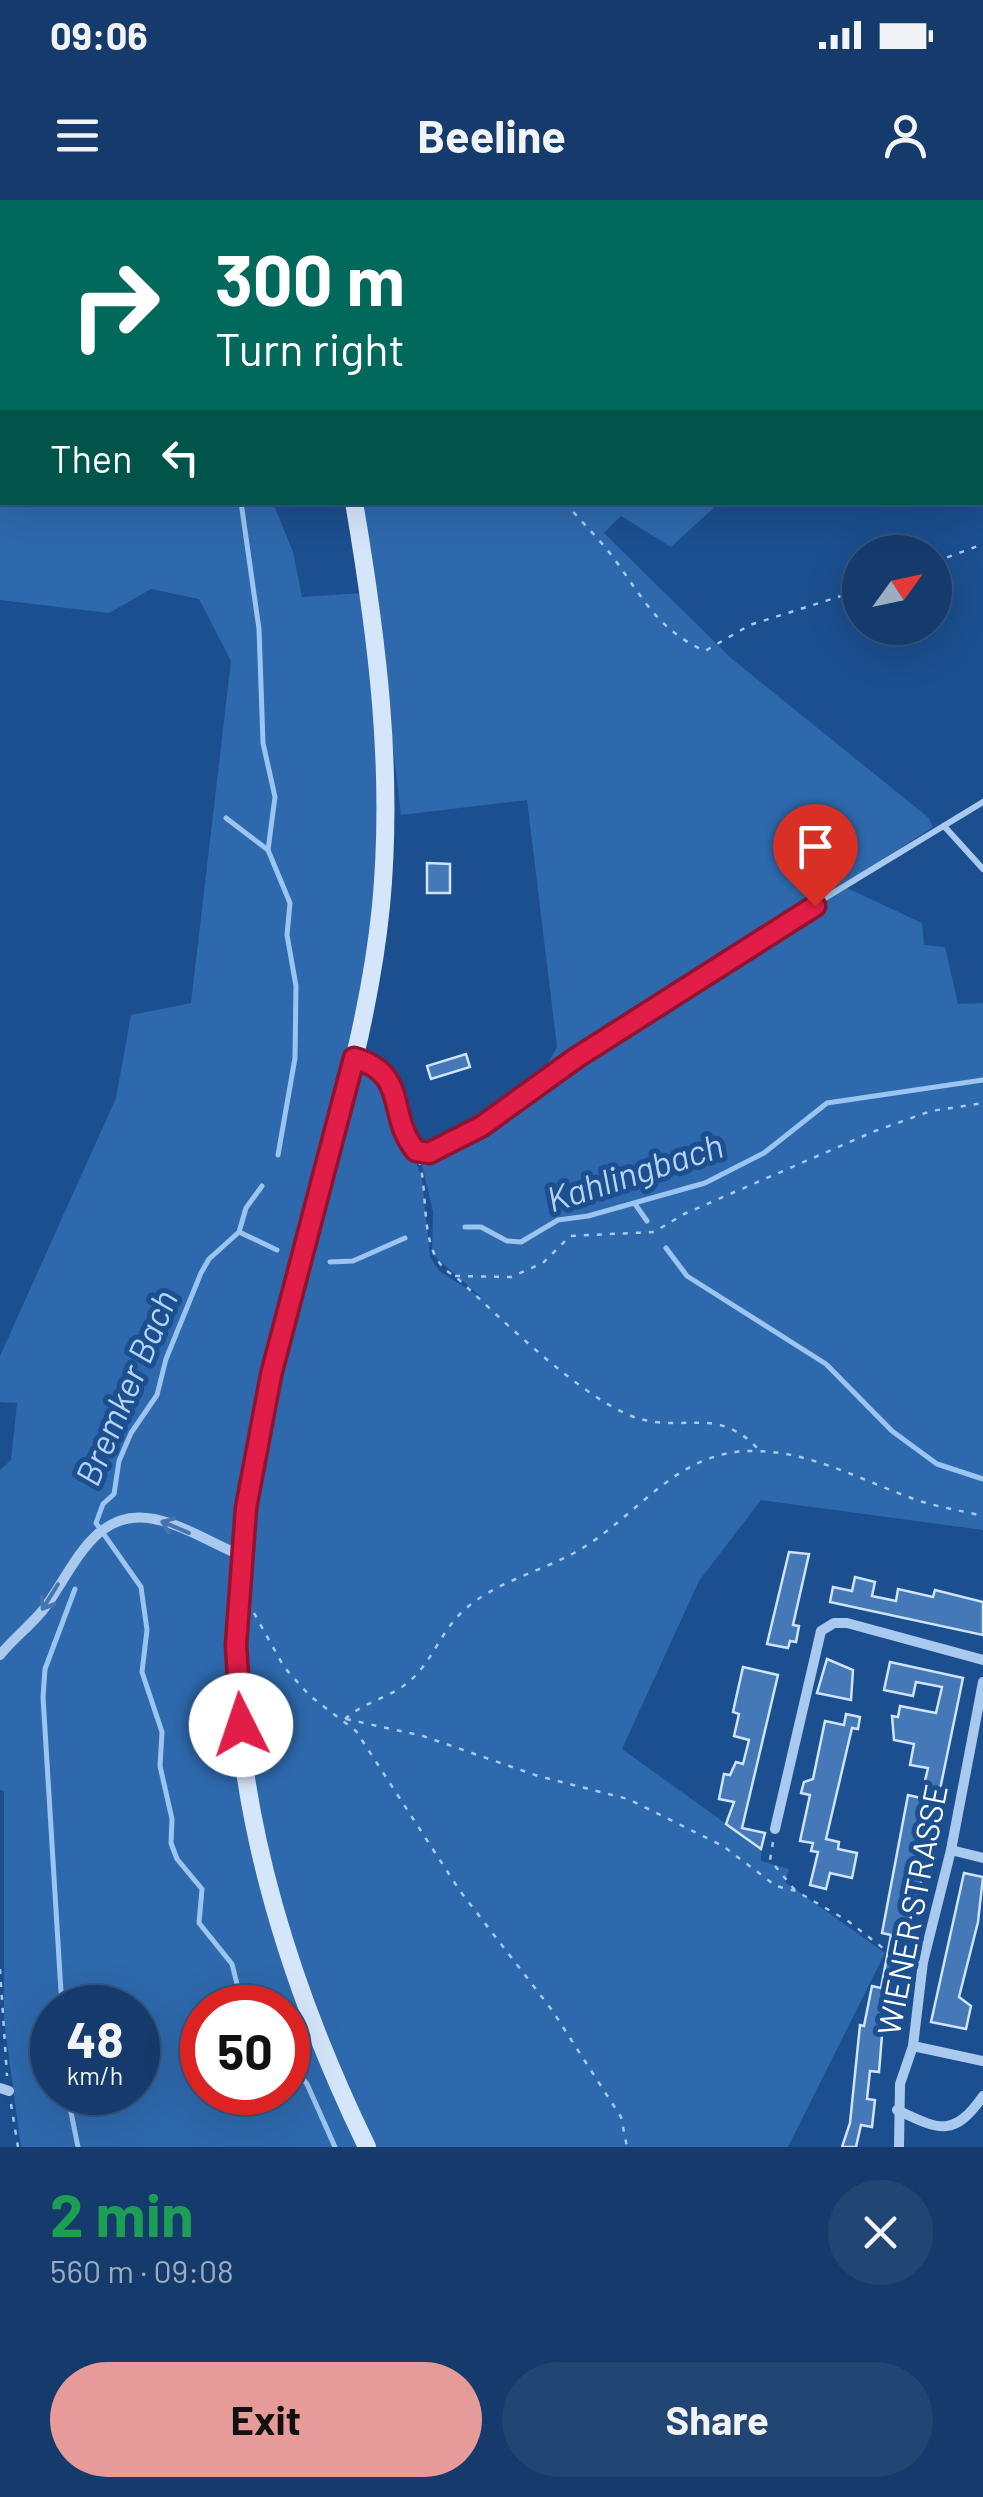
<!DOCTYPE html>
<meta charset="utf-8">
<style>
:root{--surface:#143b6b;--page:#214673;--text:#f1f3f6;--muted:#9dadc1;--line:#33557e;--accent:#e69b98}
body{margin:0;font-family:Barlow,sans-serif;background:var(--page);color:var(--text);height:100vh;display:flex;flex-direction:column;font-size:38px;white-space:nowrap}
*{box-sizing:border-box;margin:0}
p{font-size:32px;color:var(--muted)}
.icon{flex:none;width:55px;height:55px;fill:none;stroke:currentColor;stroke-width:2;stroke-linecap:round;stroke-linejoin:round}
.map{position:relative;height:1947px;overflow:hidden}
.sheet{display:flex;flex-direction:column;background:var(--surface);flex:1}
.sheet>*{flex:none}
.hud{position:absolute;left:0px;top:0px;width:985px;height:305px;box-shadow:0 10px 40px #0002,0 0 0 2px var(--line);background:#00695c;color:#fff;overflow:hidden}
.needle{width:65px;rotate:57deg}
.fabs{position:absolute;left:842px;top:335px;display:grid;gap:20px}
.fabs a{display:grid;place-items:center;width:110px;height:110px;border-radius:50%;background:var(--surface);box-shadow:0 10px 40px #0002,0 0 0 2px var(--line);font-size:50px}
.speed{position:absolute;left:30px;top:1785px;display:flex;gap:20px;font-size:50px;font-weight:700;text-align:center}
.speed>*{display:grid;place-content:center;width:130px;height:130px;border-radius:50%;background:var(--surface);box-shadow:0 10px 40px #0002,0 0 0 2px var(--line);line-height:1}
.speed small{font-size:25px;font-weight:400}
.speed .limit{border:15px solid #d22;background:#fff;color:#111}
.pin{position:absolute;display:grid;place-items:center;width:85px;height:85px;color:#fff;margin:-102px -42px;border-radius:50% 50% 50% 0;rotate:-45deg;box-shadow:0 0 10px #0007}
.pin .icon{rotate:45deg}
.me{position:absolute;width:110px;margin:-55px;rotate:356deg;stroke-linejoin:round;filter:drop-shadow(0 0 8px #0008)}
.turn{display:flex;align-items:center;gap:35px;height:210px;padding:0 50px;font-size:45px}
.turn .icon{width:130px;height:130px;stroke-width:2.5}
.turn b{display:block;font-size:70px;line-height:85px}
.then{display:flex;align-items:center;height:95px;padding:0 50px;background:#0003;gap:20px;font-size:38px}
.round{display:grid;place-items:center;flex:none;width:105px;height:105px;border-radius:52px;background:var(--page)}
.summary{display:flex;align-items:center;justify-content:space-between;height:170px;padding:0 50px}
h1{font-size:60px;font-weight:700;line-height:75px;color:#1e9e55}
.action{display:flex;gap:20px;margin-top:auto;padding:20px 50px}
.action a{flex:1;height:115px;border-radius:60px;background:var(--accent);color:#111;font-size:40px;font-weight:700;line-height:115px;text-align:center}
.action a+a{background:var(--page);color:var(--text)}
.status{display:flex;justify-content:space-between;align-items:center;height:70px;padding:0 50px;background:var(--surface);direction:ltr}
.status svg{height:28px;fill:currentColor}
header{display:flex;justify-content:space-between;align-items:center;height:130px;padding:0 50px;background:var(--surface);font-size:45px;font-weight:700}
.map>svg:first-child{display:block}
.green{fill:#2e69ad;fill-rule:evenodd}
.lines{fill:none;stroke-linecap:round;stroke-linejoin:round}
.stream{stroke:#9cc4f0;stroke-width:5}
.building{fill:#4478b7;stroke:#cfe3fa;stroke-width:2.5}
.path{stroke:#a9c9ee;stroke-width:2.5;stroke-dasharray:5 8;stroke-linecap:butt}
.service{stroke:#a9c9ee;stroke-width:6}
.minor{stroke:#a9c9ee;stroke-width:10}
.secondary{stroke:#d6e6fa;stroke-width:18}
.oneway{stroke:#4674ac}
.route-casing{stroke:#92132f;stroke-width:25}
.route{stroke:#e11d48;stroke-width:18}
.labels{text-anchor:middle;stroke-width:10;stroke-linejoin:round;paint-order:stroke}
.street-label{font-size:32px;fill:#fff;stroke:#1b4f8f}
.water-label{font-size:35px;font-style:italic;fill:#b5d3f5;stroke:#1b4f8f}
</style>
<div class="status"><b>09:06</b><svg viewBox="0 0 49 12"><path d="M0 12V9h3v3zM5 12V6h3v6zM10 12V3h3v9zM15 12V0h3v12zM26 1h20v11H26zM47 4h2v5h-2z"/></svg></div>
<header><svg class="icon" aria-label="menu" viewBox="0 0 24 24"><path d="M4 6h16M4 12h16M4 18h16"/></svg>Beeline<svg class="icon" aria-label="person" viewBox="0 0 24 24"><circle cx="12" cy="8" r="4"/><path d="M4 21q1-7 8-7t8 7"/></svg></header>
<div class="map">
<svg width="983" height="1947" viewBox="0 0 983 1947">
<rect width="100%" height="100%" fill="#1b4f8f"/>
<g class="green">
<path d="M0 0 226 2H2V302L273 303 293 352 302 397 363 393 379 471 380 710 278 1177 360 863 386 877 422 979 430 1057 439 1071 482 1098 432 1054 433 1011 419 953C444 959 486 925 506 910 616 831 732 760 847 688L922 723 924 745 945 747 958 804 983 803V1330L761 1300 699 1381 622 1549 761 1649V1661L789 1669 785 1682 885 1753 788 1947H21L4 1821V1591L0 1590V1270L11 1260 17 1203 0 1202V1156L116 898 131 815 191 803 231 461 199 399 151 389 109 413 0 400ZM52 1808H138V1892H52ZM202 1808H288V1892H202Z"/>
<path d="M364 303H719L671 347 621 316 604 333 732 459 929 618 933 627 538 881 557 847 527 600 401 615Z"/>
</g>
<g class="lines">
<g class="stream">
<path d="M241 302 259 429 263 543 275 597 268 650 290 703 287 735 296 786 295 858 278 955"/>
<path d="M226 618 268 650"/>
<path d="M635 1004 647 1021"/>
<path d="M465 1027H481L507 1041 521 1042 558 1020 588 1016 705 983 764 953 827 903 983 880"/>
<path d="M239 1032 277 1050"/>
<path d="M666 1048 687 1076 826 1164 892 1231 937 1264 983 1279"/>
<path d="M330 1062 353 1061 405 1038"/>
<path d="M62 1808 43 1497 45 1469 75 1389"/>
<path d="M243 1808 232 1764 199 1723 202 1689 177 1659 171 1643 172 1619 160 1566 162 1532 142 1472 147 1430 141 1387 96 1323 103 1304 114 1294 119 1261 131 1233 157 1195 166 1159 201 1073 209 1059 239 1032 246 1008 262 986"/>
<path d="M288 1860 307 1884 335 1947"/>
<path d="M67 1892 78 1947"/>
</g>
</g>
<g class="building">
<path d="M427 663 450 664V693H427Z"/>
<path d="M466 854 470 867 431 879 427 866Z"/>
<path d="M789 1352 809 1354 793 1425 799 1426 796 1442 790 1441 788 1448 767 1444Z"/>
<path d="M855 1377 875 1382 872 1396 896 1401 898 1389 933 1397 935 1390 983 1402V1435L830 1402 833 1387 852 1391Z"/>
<path d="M827 1459 853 1470 851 1500 817 1493Z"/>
<path d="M890 1462 963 1478 917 1701 903 1738 888 1824 883 1823 879 1872 870 1871 867 1899 875 1900 872 1927 861 1925 856 1947H842L850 1923 860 1825 864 1826 872 1786 881 1788 891 1735 882 1733 908 1595 921 1598 928 1568 910 1565 914 1544 894 1540 892 1516 898 1517 900 1506 936 1513 942 1487 916 1482 913 1496 884 1490Z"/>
<path d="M743 1467 778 1475 742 1628 765 1633 761 1649 726 1624 734 1602 719 1599 724 1574 730 1575 736 1562 743 1564 749 1540 734 1536 739 1514 733 1512Z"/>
<path d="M846 1514 860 1517 858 1529 852 1528 826 1639 839 1642 838 1649 857 1653 852 1678 830 1673 826 1689 810 1685 818 1652 811 1651 813 1643 800 1641 810 1595 801 1593 804 1582 813 1579 825 1521 844 1525Z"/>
<path d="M964 1673 983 1677 978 1722 959 1797 971 1806 966 1829 931 1822Z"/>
</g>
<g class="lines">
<g class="path">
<path d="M0 146 2 147"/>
<path d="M982 227H983"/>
<path d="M565 302C580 321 598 337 612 356 643 397 655 428 705 451L750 425 860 390"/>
<path d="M935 362 983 344"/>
<path d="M419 960C430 998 417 1057 455 1076 497 1115 584 1201 637 1218 685 1233 718 1205 759 1250"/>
<path d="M455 1076 511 1077 543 1063 570 1036 654 1032 684 1014 875 931 931 911 983 903"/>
<path d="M254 1413 284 1467 310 1496 356 1531 460 1691 552 1810 621 1917 627 1947"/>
<path d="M345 1519C366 1500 396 1497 416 1475 433 1457 442 1432 460 1414 491 1383 537 1373 574 1353 638 1318 675 1249 756 1251 815 1252 868 1284 923 1302 943 1308 963 1311 983 1316"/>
<path d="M346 1519 423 1536 538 1576 628 1599 723 1646 776 1686 796 1691 848 1721 888 1752 912 1759"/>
<path d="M773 1642 770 1660 795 1690"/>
<path d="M0 1769 7 1876"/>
<path d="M11 1904 18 1947"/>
</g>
<g class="service">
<path d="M342 0V2"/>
<path d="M530 2V0"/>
<path d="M944 626 983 669"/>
<path d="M355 859C411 874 386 916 417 951 446 961 527 893 553 875 691 776 839 690 983 602"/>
</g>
<g class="minor">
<path d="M0 1455C13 1439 30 1426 43 1410 72 1373 93 1306 154 1319 183 1325 212 1343 240 1355"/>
<path d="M775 1629 821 1431 834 1423H847L983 1460"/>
<path d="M951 1650 983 1658"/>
<path d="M913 1846 983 1861"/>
<path d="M0 1888 9 1891"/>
<path d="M897 1910C938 1929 953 1939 983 1896"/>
<path d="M899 1947 900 1884 913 1846 923 1762 951 1650 983 1482"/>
</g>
<g class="secondary">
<path d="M308 0V2"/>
<path d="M354 302C377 437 394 569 381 706 365 867 305 1019 271 1176 252 1264 235 1354 235 1444 236 1620 291 1790 367 1947"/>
</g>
</g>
<defs><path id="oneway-shaft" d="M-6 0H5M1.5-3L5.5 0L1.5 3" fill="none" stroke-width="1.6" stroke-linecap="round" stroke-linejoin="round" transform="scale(2.5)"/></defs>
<g class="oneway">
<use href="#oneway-shaft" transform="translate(175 1327) rotate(-157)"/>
<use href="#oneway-shaft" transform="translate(50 1397) rotate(122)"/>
</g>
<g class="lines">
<g class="route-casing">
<path id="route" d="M241 1525 236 1445 246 1308 271 1175 354 858C410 874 386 915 416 951L429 953 482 926 576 858 815 706"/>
</g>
<use href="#route" class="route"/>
</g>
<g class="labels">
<g class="street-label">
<text transform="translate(913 1710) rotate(-79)" y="11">WIENER STRASSE</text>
</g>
<g class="water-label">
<text transform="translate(635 973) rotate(-18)" y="12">Kahlingbach</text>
<text transform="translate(127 1188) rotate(-67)" y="12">Bremker Bach</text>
</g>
</g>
</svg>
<div class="fabs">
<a><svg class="needle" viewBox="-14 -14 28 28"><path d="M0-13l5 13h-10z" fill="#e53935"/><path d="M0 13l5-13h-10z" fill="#9dadc1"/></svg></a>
</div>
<div class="speed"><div>48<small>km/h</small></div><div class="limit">50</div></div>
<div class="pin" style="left:815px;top:706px;background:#d93025"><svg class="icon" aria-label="arrive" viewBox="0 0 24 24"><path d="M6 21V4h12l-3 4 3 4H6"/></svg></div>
<svg class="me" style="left:241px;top:1525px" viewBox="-20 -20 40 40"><circle r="19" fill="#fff"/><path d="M0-13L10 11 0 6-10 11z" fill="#e11d48"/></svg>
<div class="hud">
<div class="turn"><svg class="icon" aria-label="right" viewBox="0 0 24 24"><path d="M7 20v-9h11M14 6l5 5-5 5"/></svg><div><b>300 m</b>Turn right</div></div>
<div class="then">Then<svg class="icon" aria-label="left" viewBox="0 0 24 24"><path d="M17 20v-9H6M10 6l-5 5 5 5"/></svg></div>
</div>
</div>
<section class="sheet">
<div class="summary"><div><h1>2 min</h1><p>560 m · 09:08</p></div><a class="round"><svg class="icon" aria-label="close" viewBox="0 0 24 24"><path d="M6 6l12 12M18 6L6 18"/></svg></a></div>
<div class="action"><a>Exit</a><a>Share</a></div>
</section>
